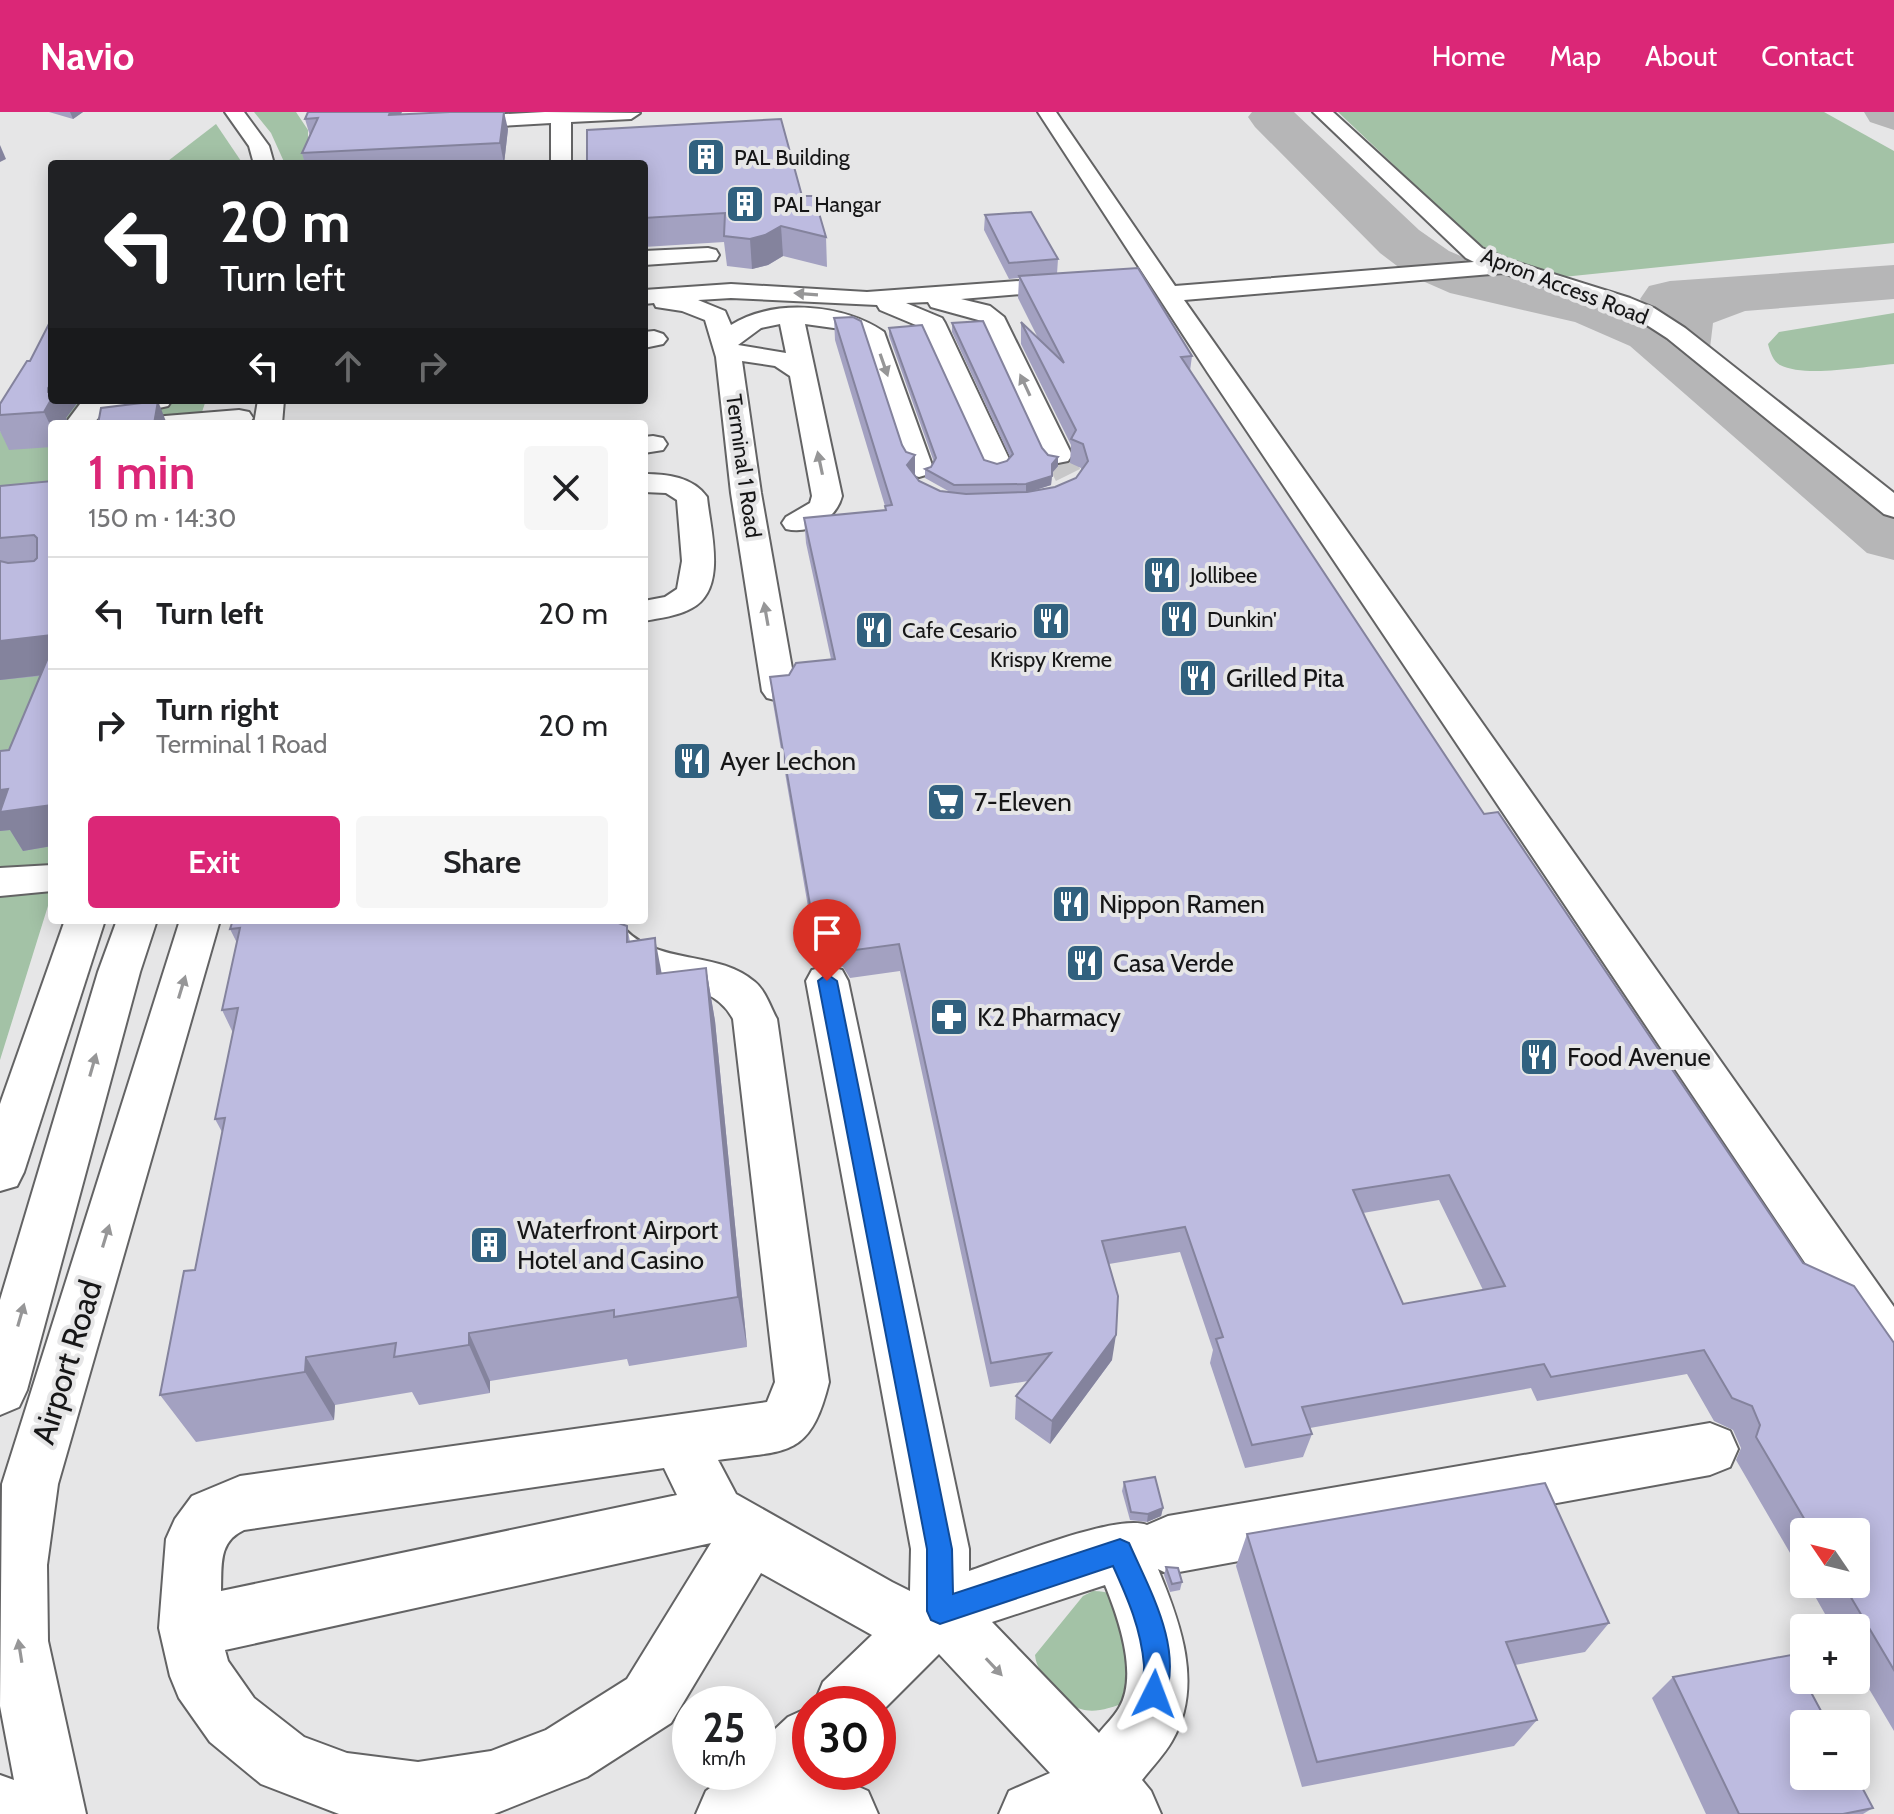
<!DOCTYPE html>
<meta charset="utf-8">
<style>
:root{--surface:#fff;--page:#f6f6f6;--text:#202124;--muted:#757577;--line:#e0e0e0;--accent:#db2777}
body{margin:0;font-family:Cabin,sans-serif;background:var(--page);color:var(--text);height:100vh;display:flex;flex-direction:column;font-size:30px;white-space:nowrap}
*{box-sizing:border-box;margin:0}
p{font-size:26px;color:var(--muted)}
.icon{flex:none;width:44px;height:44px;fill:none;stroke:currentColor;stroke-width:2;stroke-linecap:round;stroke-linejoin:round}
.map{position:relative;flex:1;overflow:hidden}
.side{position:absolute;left:48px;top:308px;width:600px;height:504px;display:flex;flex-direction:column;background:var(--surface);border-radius:8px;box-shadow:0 4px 20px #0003}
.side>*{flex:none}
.top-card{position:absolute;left:48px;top:48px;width:600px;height:244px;border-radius:8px;box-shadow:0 4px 20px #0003;background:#202124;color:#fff;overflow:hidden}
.needle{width:52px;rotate:305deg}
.tools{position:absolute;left:1790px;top:1406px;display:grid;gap:16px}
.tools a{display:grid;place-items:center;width:80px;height:80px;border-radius:8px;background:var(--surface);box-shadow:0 4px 20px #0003;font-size:40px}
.speed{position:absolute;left:672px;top:1574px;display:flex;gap:16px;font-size:40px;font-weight:700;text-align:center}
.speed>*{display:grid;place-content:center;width:104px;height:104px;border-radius:50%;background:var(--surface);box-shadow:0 4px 20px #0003;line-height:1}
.speed small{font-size:20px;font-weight:400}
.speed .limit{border:12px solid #d22;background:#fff;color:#111}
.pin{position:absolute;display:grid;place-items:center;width:68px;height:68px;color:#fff;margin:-82px -34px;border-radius:50% 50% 50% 0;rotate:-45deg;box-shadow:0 0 8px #0007}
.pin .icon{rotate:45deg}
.me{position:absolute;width:88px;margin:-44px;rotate:3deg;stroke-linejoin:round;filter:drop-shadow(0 0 6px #0008)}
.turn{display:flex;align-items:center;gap:28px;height:168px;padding:0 40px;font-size:36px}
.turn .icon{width:104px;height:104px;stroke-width:2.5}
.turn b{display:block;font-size:56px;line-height:68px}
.lanes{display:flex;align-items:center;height:76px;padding:0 40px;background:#0003;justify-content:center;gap:40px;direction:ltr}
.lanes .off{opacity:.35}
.round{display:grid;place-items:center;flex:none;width:84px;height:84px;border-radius:8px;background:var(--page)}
.head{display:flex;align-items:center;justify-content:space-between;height:136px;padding:0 40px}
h1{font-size:48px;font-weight:600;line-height:60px;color:var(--accent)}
.button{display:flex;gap:16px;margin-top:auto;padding:16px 40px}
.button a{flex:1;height:92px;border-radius:8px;background:var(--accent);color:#fff;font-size:32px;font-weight:600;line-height:92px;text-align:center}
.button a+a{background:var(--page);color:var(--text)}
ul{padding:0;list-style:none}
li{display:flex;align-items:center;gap:24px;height:112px;padding:0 40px;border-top:2px solid var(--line)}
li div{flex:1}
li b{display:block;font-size:30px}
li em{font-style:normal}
header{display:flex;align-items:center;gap:48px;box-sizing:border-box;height:112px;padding:0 40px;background:var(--accent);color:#fff}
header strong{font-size:38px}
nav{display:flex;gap:44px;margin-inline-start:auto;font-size:28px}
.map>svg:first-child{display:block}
.green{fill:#a3c2a6}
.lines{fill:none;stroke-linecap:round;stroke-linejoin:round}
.taxiway{fill:#b6b6b7;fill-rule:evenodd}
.minor-tunnel{stroke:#c7c7c8;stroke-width:27;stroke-dasharray:27 14;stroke-linecap:butt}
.minor-casing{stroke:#636364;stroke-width:4}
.minor{fill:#fff;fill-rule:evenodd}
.wall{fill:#a3a1c1;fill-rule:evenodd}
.shaded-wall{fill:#84839d}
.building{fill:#bdbbe0;stroke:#84839d;stroke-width:2;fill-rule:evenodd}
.oneway{fill:#969697}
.route{fill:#1a73e8;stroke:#114b97;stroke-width:2}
.labels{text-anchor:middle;stroke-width:8;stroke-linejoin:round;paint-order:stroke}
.far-poi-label{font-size:22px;fill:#161617;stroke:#e6e6e7;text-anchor:start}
.far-street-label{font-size:22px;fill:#161617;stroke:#e6e6e7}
.poi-label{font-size:26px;fill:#161617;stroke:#e6e6e7;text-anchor:start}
.near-street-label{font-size:32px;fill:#161617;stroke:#e6e6e7}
</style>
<header>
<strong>Navio</strong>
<nav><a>Home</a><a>Map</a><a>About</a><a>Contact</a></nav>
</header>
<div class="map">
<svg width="1894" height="1702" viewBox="0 0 1894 1702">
<rect width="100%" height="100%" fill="#e6e6e7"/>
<g class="green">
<path d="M254 0H296L308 18V52H285L271 21Z"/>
<path d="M1338 0H1824L1894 39V131L1563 165 1528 156 1476 131Z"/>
<path d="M216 12 243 52H164Z"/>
<path d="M1894 201V252C1866 254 1805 266 1780 253 1773 249 1770 240 1768 232L1779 220Z"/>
<path d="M52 226V288H206L198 312H52V781L0 948V320Z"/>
<path d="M1093 1479C1110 1479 1118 1484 1128 1497L1129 1589C1092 1604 1074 1604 1050 1571 1043 1562 1036 1555 1035 1543L1083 1484Z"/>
</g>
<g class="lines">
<g class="taxiway">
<path d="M1252 0H1294L1419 118 1449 139 1491 157 1594 178 1645 193 1640 187 1649 174 1670 169 1894 153V187L1745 199 1713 211 1710 236 1894 387V448L1867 441 1630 234 1575 210 1450 181 1409 163 1380 141 1255 15 1248 5Z"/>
<path d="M1864 0H1894V18L1870 10Z"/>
</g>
<path class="minor-tunnel" d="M1058 343 1068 363"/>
<g class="minor-casing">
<g id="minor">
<path d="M225 0H244L269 34 274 52H254L249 34Z"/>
<path d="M545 0 640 1 631 7 571 10V52H551V11L449 17 439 11 449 5Z"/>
<path d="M1038 0H1056L1175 174 1474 150 1466 146 1313 0H1333L1482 136 1512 149 1630 186 1654 196 1685 216 1894 381V405L1884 402 1667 226 1636 206 1612 196 1503 161 1184 188 1894 1195V1262L1875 1255 1208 261Z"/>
<path d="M708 136 716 138 719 143 716 148 644 153V139Z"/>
<path d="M1074 165 1082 167 1086 172 1082 177 961 187 990 194 1004 205 1072 343 1068 349 1058 351 1048 349 1044 343 982 209 931 195 928 190 906 191 942 206 945 211 1010 349 1006 355 996 358 986 355 982 349 923 216 880 198 877 193 731 186 698 188 725 199 731 213C773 186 844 192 884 220L933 356 929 362 919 365 909 362 905 356 864 229 841 217 805 212 842 384C836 407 810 423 786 417L782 411 786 405 810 391 812 384 790 264 775 254 742 249 761 381 796 579 791 586 779 589 767 586 762 579 731 381 716 245 705 208 682 199 656 195 654 191 644 192V178L731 172 867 180ZM780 212 786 241 738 233 761 216Z"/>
<path d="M654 219 663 222 667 227 663 232 644 236V220Z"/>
<path d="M103 288H172L168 294 159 296 99 305 93 312H65L80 292Z"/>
<path d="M258 288H284L282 312H254Z"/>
<path d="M239 298 249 300 253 306 249 312H151L155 306 165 304Z"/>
<path d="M653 324 663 326 667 332 663 338 644 341V325Z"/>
<path d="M644 362C667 362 693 365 707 385 710 417 728 477 692 496 678 504 660 506 644 509V489L665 485 677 477 682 449 677 388 666 381 644 380Z"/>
<path d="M52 753V779L0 784V756Z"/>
<path d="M65 808H105L24 1060 17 1074 0 1079V992Z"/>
<path d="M117 808H157L140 860 27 1278 19 1295 0 1303V1188L98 860Z"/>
<path d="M180 808H220L58 1372 47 1453 48 1529 86 1702H0V1663L14 1668 0 1594 2 1372Z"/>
<path d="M575 808H617C652 857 714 835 755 870 765 878 771 896 777 907L829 1270C810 1347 787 1338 718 1348L736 1382 892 1470 910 1479 911 1437 806 869 812 858 827 854 842 858 848 869 969 1437V1459C1005 1447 1116 1401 1147 1413L1168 1404 1710 1311 1730 1319 1738 1337 1730 1355 1710 1363 1168 1462 1158 1457C1180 1510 1204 1574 1172 1629 1164 1643 1152 1655 1142 1668L1151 1679 1161 1702H999L1009 1679 1050 1661 939 1542 878 1603V1592H814L823 1570 872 1523 761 1461 671 1611 587 1665 494 1702H339L261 1672 210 1630 179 1586 170 1564 159 1516 166 1427 175 1407 192 1384 240 1364 767 1290 775 1270 733 907C709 860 637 879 599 845 589 836 581 819 575 808ZM664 1356 677 1383 221 1479C222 1453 218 1430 244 1418ZM711 1431 627 1567 546 1618 491 1639 418 1650 347 1641 304 1625 254 1586 228 1549 225 1538ZM1105 1473C1118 1505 1139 1563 1119 1596 1114 1605 1105 1613 1099 1621L992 1510Z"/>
<path d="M810 1595V1660H822L813 1668 845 1669 868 1679 878 1702H696L706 1679 731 1660H758V1633L788 1605Z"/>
</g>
</g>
<use href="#minor" class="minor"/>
</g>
<g class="wall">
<path d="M49 0H83L73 7Z"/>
<path d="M401 3 508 17 504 52H305L302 41 310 24 305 7Z"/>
<path d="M644 52 802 84 826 125 827 155 783 144 768 153 752 157 727 154 724 130 644 135Z"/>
<path d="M985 103 1058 147 1057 162 1192 244 1190 259 1484 702 1803 1151 1894 1231V1619L1856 1555V1516H1833L1808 1472H1856V1420H1804V1465L1736 1348 1741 1336 1733 1318 1714 1309 1687 1262 1537 1289 1531 1276 1310 1316 1312 1322 1303 1345 1245 1356 1210 1251 1213 1238 1180 1140 1109 1152 1112 1248 1050 1332 1015 1307 1016 1284 1028 1269 990 1275 900 859 850 866 843 855 828 851 818 853 773 591 770 565 789 563 831 547 806 431 804 406 885 398V394L835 228 834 206 902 333 906 340 915 343V364L919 369 940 379 950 380 925 366V357L931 355 934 350 889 224V216L984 348 997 352 1007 349 1010 345 952 220V211L1042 336 1048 343 1058 345V354L1052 361 1051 373 1029 380 1055 375 1076 366 1081 358V356L1070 351 1071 333 1021 232V210L1038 226 1018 186 1019 166 1009 167 984 118ZM1439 1088 1483 1178 1403 1192 1363 1101Z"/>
<path d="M30 249 52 288H85L78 290 66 306 69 312H52V335L9 338 0 319V292Z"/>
<path d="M52 369V734L23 739 10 718 0 719V639L9 638 40 564 0 568V374Z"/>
<path d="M233 808 627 814 630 830 662 862 706 856 715 909 747 1235 629 1254 627 1247 490 1269V1281L419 1293 412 1280 335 1293 334 1308 196 1330 160 1283 195 1158 222 1020 215 1007 233 921 222 898 237 831 230 817Z"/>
<path d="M1124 1370 1163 1396 1161 1404 1147 1410 1130 1408 1122 1379Z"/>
<path d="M1247 1422 1609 1511 1585 1540 1515 1553 1537 1608 1514 1634 1302 1675 1236 1454Z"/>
<path d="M1166 1455 1182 1470 1180 1478 1170 1480 1164 1463Z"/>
<path d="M1673 1565 1873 1696 1863 1702H1706L1652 1586Z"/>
</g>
<g class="shaded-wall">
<path d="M70 0H83L73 7Z"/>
<path d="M388 0H402L399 7 394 11Z"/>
<path d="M504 0 508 17 504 52 500 31Z"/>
<path d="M0 33 6 47 0 50Z"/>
<path d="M781 114 783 144 768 153 752 157 750 127Z"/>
<path d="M52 271V288H85L78 290 66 306 69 312H52V317L44 300 48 276Z"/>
<path d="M158 289 167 312H154Z"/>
<path d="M915 343V367L907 353Z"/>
<path d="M1058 345V354L1052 361V352Z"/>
<path d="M1052 364 1051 373 1026 381V372Z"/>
<path d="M52 523V562L0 568V529Z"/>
<path d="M8 677 52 693V734L23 739 10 718 0 719V678Z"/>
<path d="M826 825 828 851 818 853 816 827Z"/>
<path d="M655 826 665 879 657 862Z"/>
<path d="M706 856 715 909 747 1235 738 1185Z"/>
<path d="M469 1221 490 1269V1281L469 1233Z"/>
<path d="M1116 1223 1112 1248 1050 1332 1052 1309Z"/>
<path d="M306 1245 335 1293 334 1308 305 1260Z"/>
<path d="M1163 1396 1161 1404 1147 1410 1148 1402Z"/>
</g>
<g class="building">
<path d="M308 0H390L389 3 450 0H504L500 31 302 41 318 6 305 7Z"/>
<path d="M781 7 802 84H814L826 125 781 114 765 123 750 127 724 124 725 101 644 106V52H587V18Z"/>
<path d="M1031 100 1058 147 1009 151 985 103Z"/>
<path d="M1138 156 1192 244 1181 245 1484 702 1498 700 1803 1151 1854 1174 1894 1231V1558L1843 1472H1856V1420H1812L1756 1325 1760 1313 1752 1294 1732 1286 1704 1238 1551 1265 1544 1252 1302 1295 1312 1322 1252 1333 1216 1227 1223 1225 1185 1115 1102 1129 1118 1184 1116 1223 1052 1309 1016 1284 1051 1241 991 1251 899 832 848 839 841 829 826 825 816 827 770 565 789 563 796 551 835 547 804 406 886 398 885 394 892 393 834 206 853 205 861 209 902 333 906 340 915 343 907 353 919 369 940 379 966 382 1027 380 1055 375 1076 366 1088 349 1083 332 1071 327 1076 318 1021 210 1064 251 1019 164ZM1449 1063 1505 1174 1403 1192 1353 1078Z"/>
<path d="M52 206V271L48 276V280L52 281V286L44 300 0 303V292L27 249H30Z"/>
<path d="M983 209 1042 336 1048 343 1058 345 1052 352V364L1026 372 954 373 925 357 931 355 936 346 889 216 922 213 984 348 997 352 1007 349 1013 342 952 211Z"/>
<path d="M158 289 154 312H98L101 296Z"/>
<path d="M52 369V523L0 529V449L8 451 34 449 37 446V426L34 423 0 426V374Z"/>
<path d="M52 536V693L0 700 8 677 0 678V639L9 638Z"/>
<path d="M233 808H610L627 814V830L655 826 657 862 706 856 738 1185 614 1205V1198L469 1221V1233L394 1245 396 1231 306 1245 305 1260 160 1283 184 1159 195 1158 225 1006 215 1007 238 896 222 898 240 816 230 817Z"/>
<path d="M1155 1365 1163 1396 1148 1402 1131 1400 1124 1370Z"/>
<path d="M1545 1371 1609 1511 1506 1530 1537 1608 1317 1650 1247 1422Z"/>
<path d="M1166 1455 1178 1456 1182 1470 1172 1472Z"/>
<path d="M1791 1543 1828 1612H1804V1664H1856L1873 1696 1843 1702H1739L1673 1565Z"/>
</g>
<defs><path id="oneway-solid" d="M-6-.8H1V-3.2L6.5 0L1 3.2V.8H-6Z" transform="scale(2)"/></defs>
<g class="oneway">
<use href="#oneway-solid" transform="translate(806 182) rotate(-176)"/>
<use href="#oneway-solid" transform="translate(884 253) rotate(71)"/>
<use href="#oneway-solid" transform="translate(1025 273) rotate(-115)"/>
<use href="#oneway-solid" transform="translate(820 351) rotate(-102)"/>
<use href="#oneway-solid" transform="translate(766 502) rotate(-100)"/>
<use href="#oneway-solid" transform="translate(182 875) rotate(-73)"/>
<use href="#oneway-solid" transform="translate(93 953) rotate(-74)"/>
<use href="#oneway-solid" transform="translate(106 1124) rotate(-73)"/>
<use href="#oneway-solid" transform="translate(21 1203) rotate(-74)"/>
<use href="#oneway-solid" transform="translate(20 1539) rotate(-99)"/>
<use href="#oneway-solid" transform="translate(994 1555) rotate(47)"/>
</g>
<path class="route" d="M827 862 837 869 952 1437 953 1482 1120 1427 1129 1431C1150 1479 1185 1538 1163 1591L1154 1595 1144 1591C1138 1578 1145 1567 1144 1553 1141 1517 1128 1487 1113 1454L940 1512 931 1508 927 1499V1437L818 869Z"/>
<defs>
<g id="building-square" transform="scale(2)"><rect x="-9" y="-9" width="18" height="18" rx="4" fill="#31617f" stroke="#e6e6e7"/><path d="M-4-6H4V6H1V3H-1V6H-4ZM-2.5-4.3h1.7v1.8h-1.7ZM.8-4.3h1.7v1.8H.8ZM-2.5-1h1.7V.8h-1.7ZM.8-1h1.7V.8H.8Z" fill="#fff"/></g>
<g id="restaurant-square" transform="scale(2)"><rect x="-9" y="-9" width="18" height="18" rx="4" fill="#31617f" stroke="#e6e6e7"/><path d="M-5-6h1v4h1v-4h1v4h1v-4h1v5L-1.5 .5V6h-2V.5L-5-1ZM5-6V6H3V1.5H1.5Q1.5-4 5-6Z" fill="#fff"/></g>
<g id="supermarket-square" transform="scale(2)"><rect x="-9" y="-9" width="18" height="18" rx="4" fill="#31617f" stroke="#e6e6e7"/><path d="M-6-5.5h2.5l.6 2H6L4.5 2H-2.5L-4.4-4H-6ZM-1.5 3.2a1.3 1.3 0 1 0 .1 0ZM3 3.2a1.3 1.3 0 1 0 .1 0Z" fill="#fff"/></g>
<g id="pharmacy-square" transform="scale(2)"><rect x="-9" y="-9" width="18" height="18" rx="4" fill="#31617f" stroke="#e6e6e7"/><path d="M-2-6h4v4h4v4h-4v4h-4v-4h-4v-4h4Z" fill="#fff"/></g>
</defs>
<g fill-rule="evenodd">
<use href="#building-square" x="706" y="45"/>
<use href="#building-square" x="745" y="92"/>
<use href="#restaurant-square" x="1162" y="463"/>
<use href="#restaurant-square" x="1179" y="507"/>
<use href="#restaurant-square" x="1051" y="509"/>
<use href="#restaurant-square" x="874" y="518"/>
<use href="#restaurant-square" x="1198" y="566"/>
<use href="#restaurant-square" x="692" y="649"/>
<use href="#supermarket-square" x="946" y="690"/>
<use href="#restaurant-square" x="1071" y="792"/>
<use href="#restaurant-square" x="1085" y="851"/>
<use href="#pharmacy-square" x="949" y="905"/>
<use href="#restaurant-square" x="1539" y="945"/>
<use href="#building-square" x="489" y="1133"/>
</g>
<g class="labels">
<g class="far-poi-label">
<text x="734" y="53">PAL Building</text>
<text x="773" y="100">PAL Hangar</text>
<text x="1190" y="471">Jollibee</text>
<text x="1207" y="515">Dunkin'</text>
<text x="902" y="526">Cafe Cesario</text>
<text x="1051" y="555" text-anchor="middle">Krispy Kreme</text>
</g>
<g class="far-street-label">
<text transform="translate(1565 174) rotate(21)" y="8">Apron Access Road</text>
<text transform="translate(744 354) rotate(82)" y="8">Terminal 1 Road</text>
</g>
<g class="poi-label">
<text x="1226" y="575">Grilled Pita</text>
<text x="720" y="658">Ayer Lechon</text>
<text x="974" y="699">7-Eleven</text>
<text x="1099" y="801">Nippon Ramen</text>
<text x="1113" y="860">Casa Verde</text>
<text x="977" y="914">K2 Pharmacy</text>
<text x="1567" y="954">Food Avenue</text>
<text x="517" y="1127">Waterfront Airport<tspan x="517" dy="30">Hotel and Casino</tspan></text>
</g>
<g class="near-street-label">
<text transform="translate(67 1250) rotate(-73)" y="11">Airport Road</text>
</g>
</g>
</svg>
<div class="tools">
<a><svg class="needle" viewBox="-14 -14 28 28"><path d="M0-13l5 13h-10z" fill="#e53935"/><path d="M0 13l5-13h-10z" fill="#757577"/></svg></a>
<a>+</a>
<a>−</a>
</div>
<div class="speed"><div>25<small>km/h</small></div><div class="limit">30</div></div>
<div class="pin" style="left:827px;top:869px;background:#d93025"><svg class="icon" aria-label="arrive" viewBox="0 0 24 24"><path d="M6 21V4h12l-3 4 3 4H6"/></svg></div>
<svg class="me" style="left:1154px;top:1582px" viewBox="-20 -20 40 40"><path d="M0-17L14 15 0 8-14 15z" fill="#1a73e8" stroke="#fff" stroke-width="4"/></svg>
<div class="top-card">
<div class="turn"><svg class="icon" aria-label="left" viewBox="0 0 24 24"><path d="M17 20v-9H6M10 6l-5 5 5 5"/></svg><div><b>20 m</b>Turn left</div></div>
<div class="lanes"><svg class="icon" aria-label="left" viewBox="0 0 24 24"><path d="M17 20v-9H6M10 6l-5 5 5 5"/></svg><svg class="icon off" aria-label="ahead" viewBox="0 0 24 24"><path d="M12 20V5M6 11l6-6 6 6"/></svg><svg class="icon off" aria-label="right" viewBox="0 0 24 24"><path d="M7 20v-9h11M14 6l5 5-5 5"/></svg></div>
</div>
<section class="side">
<div class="head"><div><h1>1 min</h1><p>150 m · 14:30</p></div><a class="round"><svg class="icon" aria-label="close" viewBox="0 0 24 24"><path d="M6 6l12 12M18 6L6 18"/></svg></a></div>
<ul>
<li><svg class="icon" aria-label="left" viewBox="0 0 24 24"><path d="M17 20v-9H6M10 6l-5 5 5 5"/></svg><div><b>Turn left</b></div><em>20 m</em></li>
<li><svg class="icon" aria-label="right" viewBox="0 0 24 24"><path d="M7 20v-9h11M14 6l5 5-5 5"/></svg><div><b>Turn right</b><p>Terminal 1 Road</p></div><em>20 m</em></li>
</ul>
<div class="button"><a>Exit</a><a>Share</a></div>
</section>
</div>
